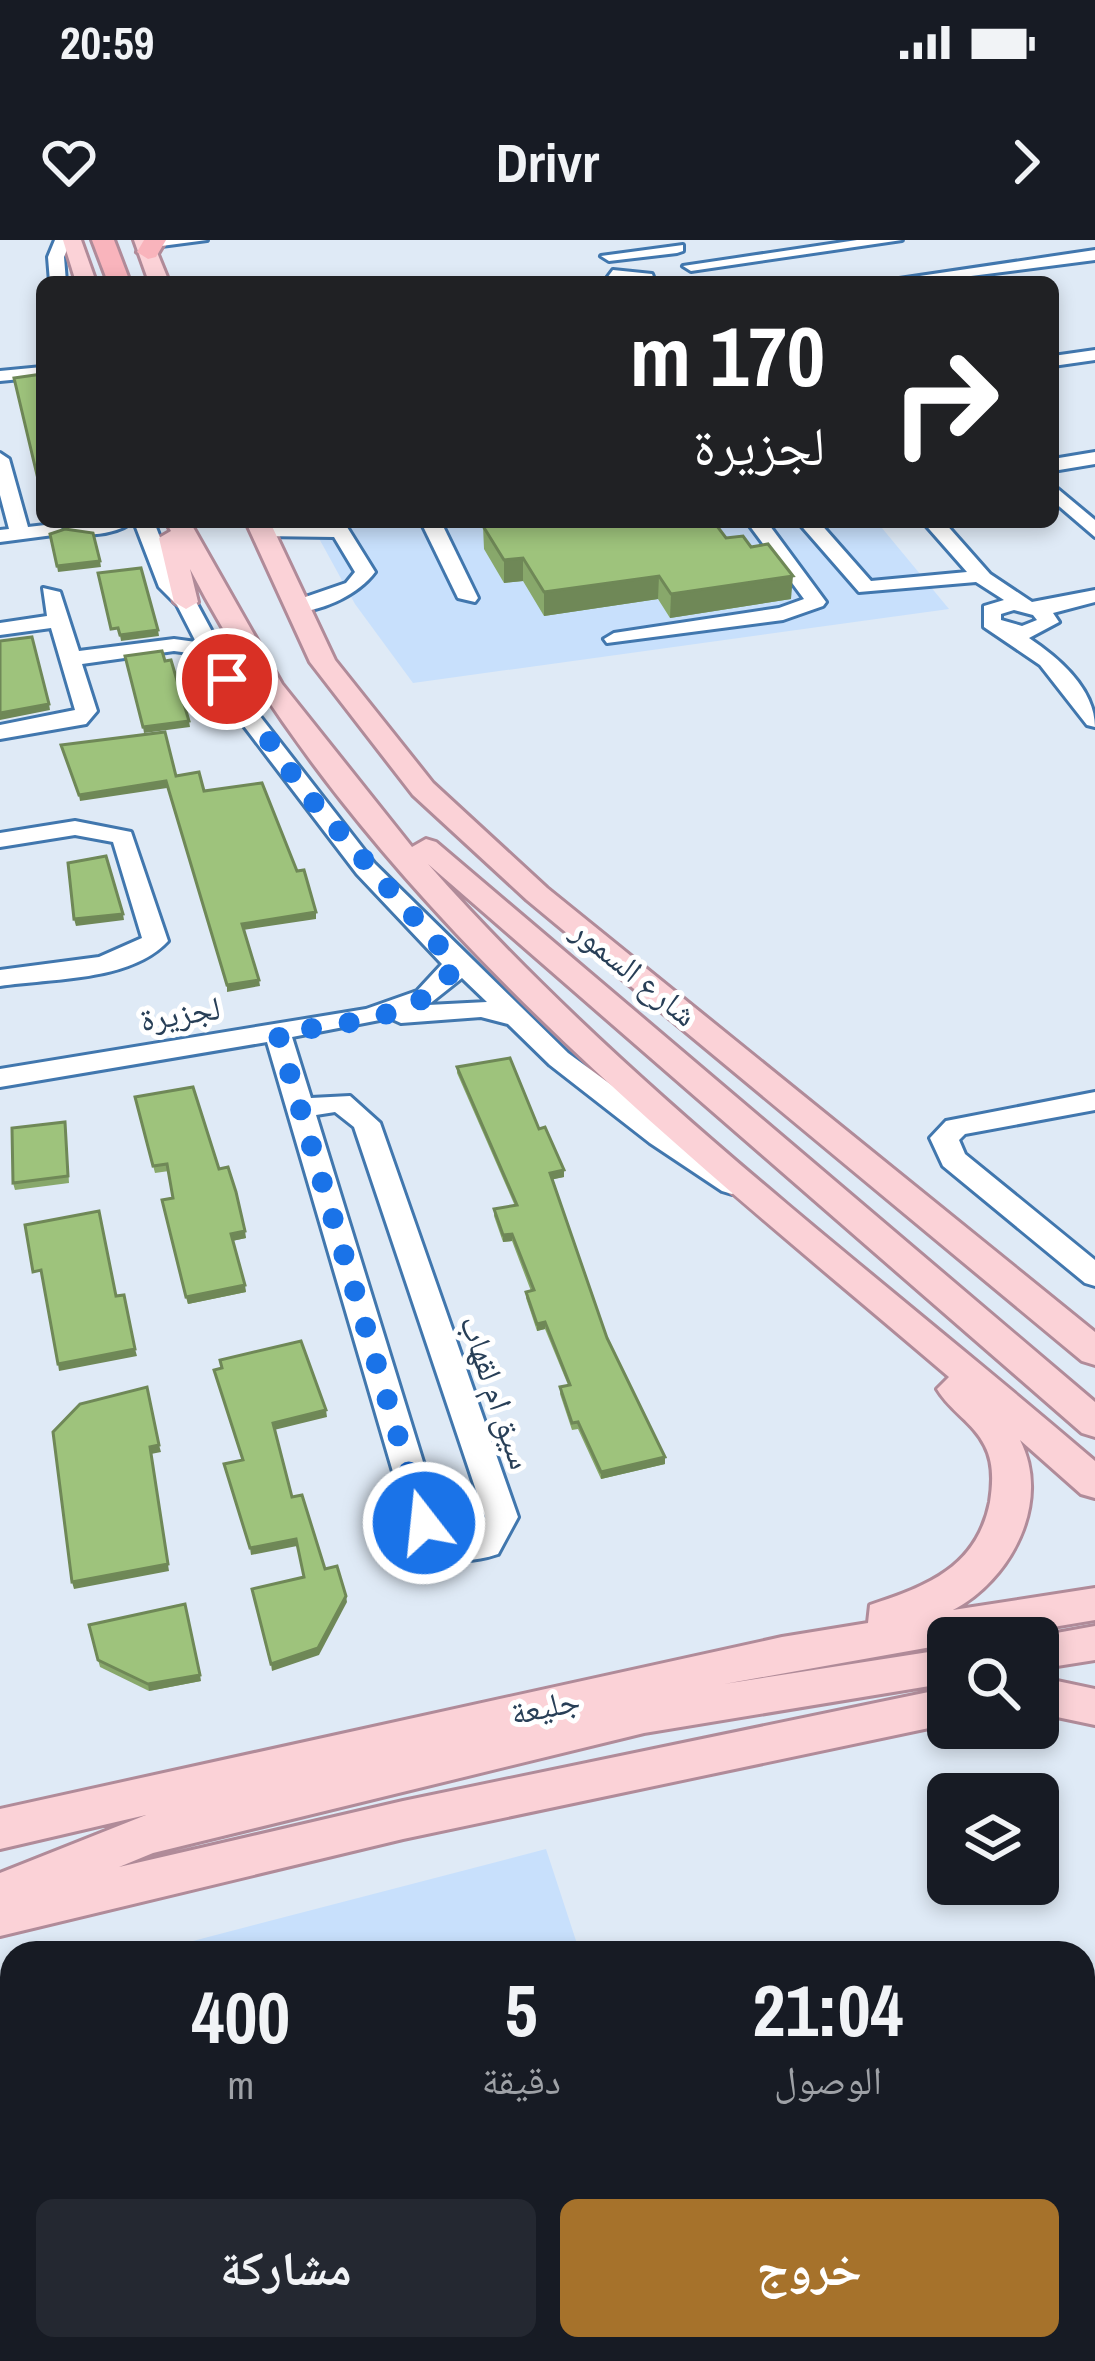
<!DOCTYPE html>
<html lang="ar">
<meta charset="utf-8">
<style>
:root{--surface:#171b24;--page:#242831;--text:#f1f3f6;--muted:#9ea1a6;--accent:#a6722b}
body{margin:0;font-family:"Archivo Narrow","Noto Naskh Arabic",sans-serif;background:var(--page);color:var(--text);direction:rtl;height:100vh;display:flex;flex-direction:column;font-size:45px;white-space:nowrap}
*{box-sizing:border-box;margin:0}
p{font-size:39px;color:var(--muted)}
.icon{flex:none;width:66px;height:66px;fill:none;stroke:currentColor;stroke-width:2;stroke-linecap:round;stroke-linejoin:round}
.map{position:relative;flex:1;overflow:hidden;direction:ltr}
.drawer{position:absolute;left:0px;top:1701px;width:1095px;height:420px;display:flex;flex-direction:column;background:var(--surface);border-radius:36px 36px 0 0;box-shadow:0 6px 18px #0003;direction:rtl}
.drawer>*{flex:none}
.top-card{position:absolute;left:36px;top:36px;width:1023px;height:252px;border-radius:18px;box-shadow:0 6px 18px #0003;direction:rtl;background:#202124;color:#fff;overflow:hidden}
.tools{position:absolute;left:927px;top:1377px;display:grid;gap:24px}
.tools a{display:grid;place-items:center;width:132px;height:132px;border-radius:18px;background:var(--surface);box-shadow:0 6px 18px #0003;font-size:60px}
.pin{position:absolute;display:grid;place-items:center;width:102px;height:102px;color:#fff;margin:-51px;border:6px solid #fff;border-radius:50%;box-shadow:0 3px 12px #0007}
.me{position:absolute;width:132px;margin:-66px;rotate:344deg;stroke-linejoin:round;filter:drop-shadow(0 0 9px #0008)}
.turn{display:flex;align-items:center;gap:42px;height:252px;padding:0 36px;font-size:54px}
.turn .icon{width:156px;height:156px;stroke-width:2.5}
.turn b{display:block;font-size:84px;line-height:102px}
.eta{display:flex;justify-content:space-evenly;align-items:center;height:204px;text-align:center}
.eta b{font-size:72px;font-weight:700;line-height:84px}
.action{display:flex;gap:24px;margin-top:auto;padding:24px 36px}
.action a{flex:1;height:138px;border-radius:18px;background:var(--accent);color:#fff;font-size:48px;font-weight:700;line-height:138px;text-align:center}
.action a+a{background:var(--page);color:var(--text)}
.status{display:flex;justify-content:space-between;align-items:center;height:84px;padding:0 60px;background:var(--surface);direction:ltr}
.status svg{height:33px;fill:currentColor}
header{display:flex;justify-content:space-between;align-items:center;height:156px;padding:0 36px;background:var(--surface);font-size:54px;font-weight:700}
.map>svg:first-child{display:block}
.built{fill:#c8e0fc}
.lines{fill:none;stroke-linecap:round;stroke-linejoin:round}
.minor-casing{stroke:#4177ae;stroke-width:6}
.major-casing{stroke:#b08b99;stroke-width:6}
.highway-casing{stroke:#b08b99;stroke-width:6}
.minor{fill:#fff;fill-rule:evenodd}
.major{fill:#fbd2d7;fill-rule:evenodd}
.highway{fill:#f9b4bc;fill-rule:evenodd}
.wall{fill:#88a86b}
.shaded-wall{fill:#6f8857}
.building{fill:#9ec37c;stroke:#6f8857;stroke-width:3}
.route{stroke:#1a73e8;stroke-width:21;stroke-dasharray:0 37.8}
.labels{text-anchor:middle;stroke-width:10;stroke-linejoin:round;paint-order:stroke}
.street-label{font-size:33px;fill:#283f57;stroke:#fff}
</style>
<div class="status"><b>20:59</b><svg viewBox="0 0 49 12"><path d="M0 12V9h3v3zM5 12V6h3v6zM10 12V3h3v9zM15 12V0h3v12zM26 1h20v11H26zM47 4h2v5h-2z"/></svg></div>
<header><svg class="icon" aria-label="forward" viewBox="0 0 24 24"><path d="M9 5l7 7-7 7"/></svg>Drivr<svg class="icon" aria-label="heart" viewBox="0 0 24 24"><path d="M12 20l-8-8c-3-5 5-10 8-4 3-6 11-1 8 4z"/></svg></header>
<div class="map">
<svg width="1095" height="2121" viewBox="0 0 1095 2121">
<rect width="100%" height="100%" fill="#dfeaf6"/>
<g class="built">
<path d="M310 282H877L949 369 413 443 355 364Z"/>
<path d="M546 1609 580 1713H147Z"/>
<path d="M12 1748V2109H710L714 2119 0 2121V1751Z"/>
</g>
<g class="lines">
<g class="minor-casing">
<g id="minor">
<path d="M55 0H71L64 17 66 42H50L48 17Z"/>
<path d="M155 0H207L146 8V2Z"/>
<path d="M857 0H902L691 31 683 26Z"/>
<path d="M683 5V11L677 13 609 21 601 16Z"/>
<path d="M1095 10V20L924 42H879Z"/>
<path d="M613 30 652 34 655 42H604Z"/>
<path d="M1095 110V120L1053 126V116Z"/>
<path d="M42 127V137L0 141V131Z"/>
<path d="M1095 212V224L1053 231V219Z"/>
<path d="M0 213 9 219 28 287 54 284 64 290 61 294 0 302V290L9 289 0 255Z"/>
<path d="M1053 245 1095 280V297L1053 261Z"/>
<path d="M85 282H127L129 284C115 294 79 299 65 289Z"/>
<path d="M134 282H154L178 344 196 362 252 466 375 624 568 813 746 944 732 954 722 951 650 903 550 825 508 784 481 777 401 783 390 778 292 797 311 858 350 856 380 883 518 1277 498 1314C459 1327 429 1321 408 1283L267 802 0 847V829L366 769 417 751 442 724 357 634 234 473 204 415 174 411 82 424 97 471 86 484 0 499V485L75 470 51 388 0 395V383L47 376 43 348 60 352 79 411 174 399 196 402 177 365 159 347ZM462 738 487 762 428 765ZM335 872 354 887 485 1277 476 1293 458 1295 440 1277 316 875Z"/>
<path d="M421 282H441L478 358 475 362 458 358Z"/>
<path d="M747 282H767L826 362 823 366 783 380 607 403 604 399 614 393 779 368 804 359Z"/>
<path d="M798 282H819L871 341 967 332 923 282H944L990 334 1032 362 1095 350V362L1053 373 1059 382 1029 398C1059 418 1095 449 1095 487L1087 485 1040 425 984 387V366L1004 360 976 342 859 352ZM1014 370 1033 375 1037 380 1022 386 1001 380V374Z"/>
<path d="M255 286 347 287 375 332C358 355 317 375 288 371V363L346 343 355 332 334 297 262 296 255 294Z"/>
<path d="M75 581 131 592 168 701C130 742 51 738 0 746V730L99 717 142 698 113 602 75 595 0 607V593Z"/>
<path d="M1095 852V870L965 894 959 900 965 914 1095 1020V1046L1085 1043 943 926 930 898 946 881Z"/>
<path d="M12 1844V1884L0 1886V1846Z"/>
<path d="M12 1908V1950L0 1951V1909Z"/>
<path d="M229 2109H273L276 2121H232Z"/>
<path d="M285 2109H394L389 2121H287Z"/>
<path d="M435 2109H514L509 2121H430Z"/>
</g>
</g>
<g class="major-casing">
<g id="major">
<path d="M63 0H81L96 42H76Z"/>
<path d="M134 0H152L169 42H149Z"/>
<path d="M166 282H190L282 444 412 607 426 599 436 602 1095 1162V1197L1082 1193 428 624C625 847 869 1027 1095 1221V1258L1081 1254 1020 1200C1052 1263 1010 1340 953 1370L1095 1348V1380L987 1398H948V1404L724 1444 948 1409V1443L644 1493 153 1613 119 1627 403 1561 948 1448V1484L403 1599 0 1696V1633L146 1575 0 1609V1569L782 1397 868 1383 870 1365C928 1346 977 1327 990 1262 993 1243 994 1223 985 1206 974 1183 950 1171 937 1149L949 1137C670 899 363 661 190 329L198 362 186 369 174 362 159 298 171 291Z"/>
<path d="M246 282H270L335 420 433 543 547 648 1095 1092V1125L1082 1121 527 660 413 555 310 422Z"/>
<path d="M1095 1386V1420L1038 1429V1398H1029Z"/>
<path d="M1038 1437 1095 1449V1485L1038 1473Z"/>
</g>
</g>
<g class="highway-casing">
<g id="highway">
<path d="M92 0H114L130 42H108Z"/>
<path d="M144 0H166L156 17 148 19 137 12Z"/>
</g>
</g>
<use href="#minor" class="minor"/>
<use href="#major" class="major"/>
<use href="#highway" class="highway"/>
</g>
<g class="wall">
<path d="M489 282H714L726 298 791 359 670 378 658 359 544 376 523 341 504 343 484 309 483 286 491 285Z"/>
<path d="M457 827 539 889 564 930V937L553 939 607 1098 665 1224 601 1239 578 1189 572 1190 560 1154V1147L568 1145 545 1089 537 1091 526 1058V1052L531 1051 512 1001 503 1002 494 976V969L515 966 457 833Z"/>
<path d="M135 857 219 929 246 998 232 1001 246 1052 188 1064 162 960 173 958 169 931 155 933Z"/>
<path d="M66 889 69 943 15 950 13 943Z"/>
<path d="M89 1385 201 1441 149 1451 100 1427Z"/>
<path d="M862 2109H971L937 2121H885Z"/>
<path d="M973 2109H1083L1095 2121H978Z"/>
</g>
<g class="shaded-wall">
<path d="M523 318V341L504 343V320Z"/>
<path d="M100 321 101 327 58 332 57 326Z"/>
<path d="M659 336 658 359 544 376V352Z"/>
<path d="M793 336 791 359 670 378 671 354Z"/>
<path d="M158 390 159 396 121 401 120 395Z"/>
<path d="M49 464 50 470 0 480V473Z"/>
<path d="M189 481 190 487 144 493 143 487Z"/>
<path d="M166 541 167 548 80 561 79 555Z"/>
<path d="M316 672V679L243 690 242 684Z"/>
<path d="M123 674 124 680 76 686 74 679Z"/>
<path d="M259 740 260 746 227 752V745Z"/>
<path d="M564 930V937L550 940V933Z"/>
<path d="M245 991 246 998 232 1001 231 994Z"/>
<path d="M512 994V1001L503 1002V995Z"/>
<path d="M245 1045 246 1052 188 1064 186 1057Z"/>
<path d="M545 1082V1089L537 1091V1084Z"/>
<path d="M135 1109 137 1116 59 1131 58 1124Z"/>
<path d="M326 1170 327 1177 274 1190 273 1183Z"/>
<path d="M159 1205 161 1212 151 1214 169 1331 74 1349 72 1342 150 1207Z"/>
<path d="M665 1217V1224L601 1239V1232Z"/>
<path d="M296 1299 297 1306 251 1315 250 1308Z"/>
<path d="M346 1356 347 1362 319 1415 272 1431 271 1424Z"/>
<path d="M200 1435 201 1441 149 1451 148 1444Z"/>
<path d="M944 2109H971L937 2121H910Z"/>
</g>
<g class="building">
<path d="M42 134V256L14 138Z"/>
<path d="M502 282H714L726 298 743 296 751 307 768 304 793 336 671 354 659 336 544 352 523 318 504 320 483 286Z"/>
<path d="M65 289 93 293 100 321 57 326 50 294Z"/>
<path d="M141 328 158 390 120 395 118 388 111 389 98 333Z"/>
<path d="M32 397 49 464 0 473V401Z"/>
<path d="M162 411 165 421 171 420 189 481 143 487 125 416Z"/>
<path d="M165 492 176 536 199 532 204 551 262 543 297 631 304 630 316 672 242 684 259 740 227 745 166 541 79 555 61 505Z"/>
<path d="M106 616 123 674 74 679 68 623Z"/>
<path d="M510 818 539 889 545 887 564 930 550 933 607 1098 665 1217 601 1232 578 1182 572 1183 560 1147 570 1145 545 1082 537 1084 526 1052 534 1050 512 994 503 995 494 969 517 965 457 827Z"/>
<path d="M193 847 219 929 228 927 236 952 245 991 231 994 245 1045 186 1057 162 960 173 958 167 924 153 926 135 857Z"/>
<path d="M65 882 68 936 13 943 12 888Z"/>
<path d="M99 971 116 1056 124 1055 135 1109 58 1124 41 1030 33 1032 25 985Z"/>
<path d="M301 1101 326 1170 273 1183 292 1257 302 1255 325 1329 337 1326 346 1356 318 1408 271 1424 252 1349 304 1337 296 1299 250 1308 224 1224 243 1220 214 1130 222 1128 220 1120Z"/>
<path d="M147 1147 159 1205 150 1207 168 1324 72 1342 53 1192 80 1164Z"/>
<path d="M185 1364 200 1435 148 1444 98 1420 89 1385Z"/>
<path d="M1095 1827V2121H986L981 2109H1083V1830Z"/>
<path d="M12 2085V2109H139L141 2121H0V2088Z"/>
<path d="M885 2109H944L910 2121Z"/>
</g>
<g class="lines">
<path class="route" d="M227 439 303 550 455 724C429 782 332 783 278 794L424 1283"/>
</g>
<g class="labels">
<g class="street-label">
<text transform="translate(635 732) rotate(39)" y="12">شارع السمور</text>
<text transform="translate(180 773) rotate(-9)" y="12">لجزيرة</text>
<text transform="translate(497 1152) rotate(71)" y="12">سيق ام لقهاب</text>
<text transform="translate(545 1466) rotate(-12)" y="12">جليعة</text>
</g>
</g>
</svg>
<div class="tools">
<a><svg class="icon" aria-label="search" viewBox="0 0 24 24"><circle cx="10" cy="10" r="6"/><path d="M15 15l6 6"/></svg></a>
<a><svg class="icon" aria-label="layers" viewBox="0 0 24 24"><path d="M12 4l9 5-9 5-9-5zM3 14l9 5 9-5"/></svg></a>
</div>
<div class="pin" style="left:227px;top:439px;background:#d93025"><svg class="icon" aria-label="arrive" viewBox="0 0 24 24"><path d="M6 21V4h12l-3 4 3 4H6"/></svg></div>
<svg class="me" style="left:424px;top:1283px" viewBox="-20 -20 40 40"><circle r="17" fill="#1a73e8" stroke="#fff" stroke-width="3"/><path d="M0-11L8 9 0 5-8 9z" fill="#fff"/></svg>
<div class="top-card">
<div class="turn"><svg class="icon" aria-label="right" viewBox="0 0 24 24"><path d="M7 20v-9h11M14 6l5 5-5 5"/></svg><div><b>170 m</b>لجزيرة</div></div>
</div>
<section class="drawer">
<div class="eta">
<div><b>21:04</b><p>الوصول</p></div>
<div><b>5</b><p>دقيقة</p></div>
<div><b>400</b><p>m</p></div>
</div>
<div class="action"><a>خروج</a><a>مشاركة</a></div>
</section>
</div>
